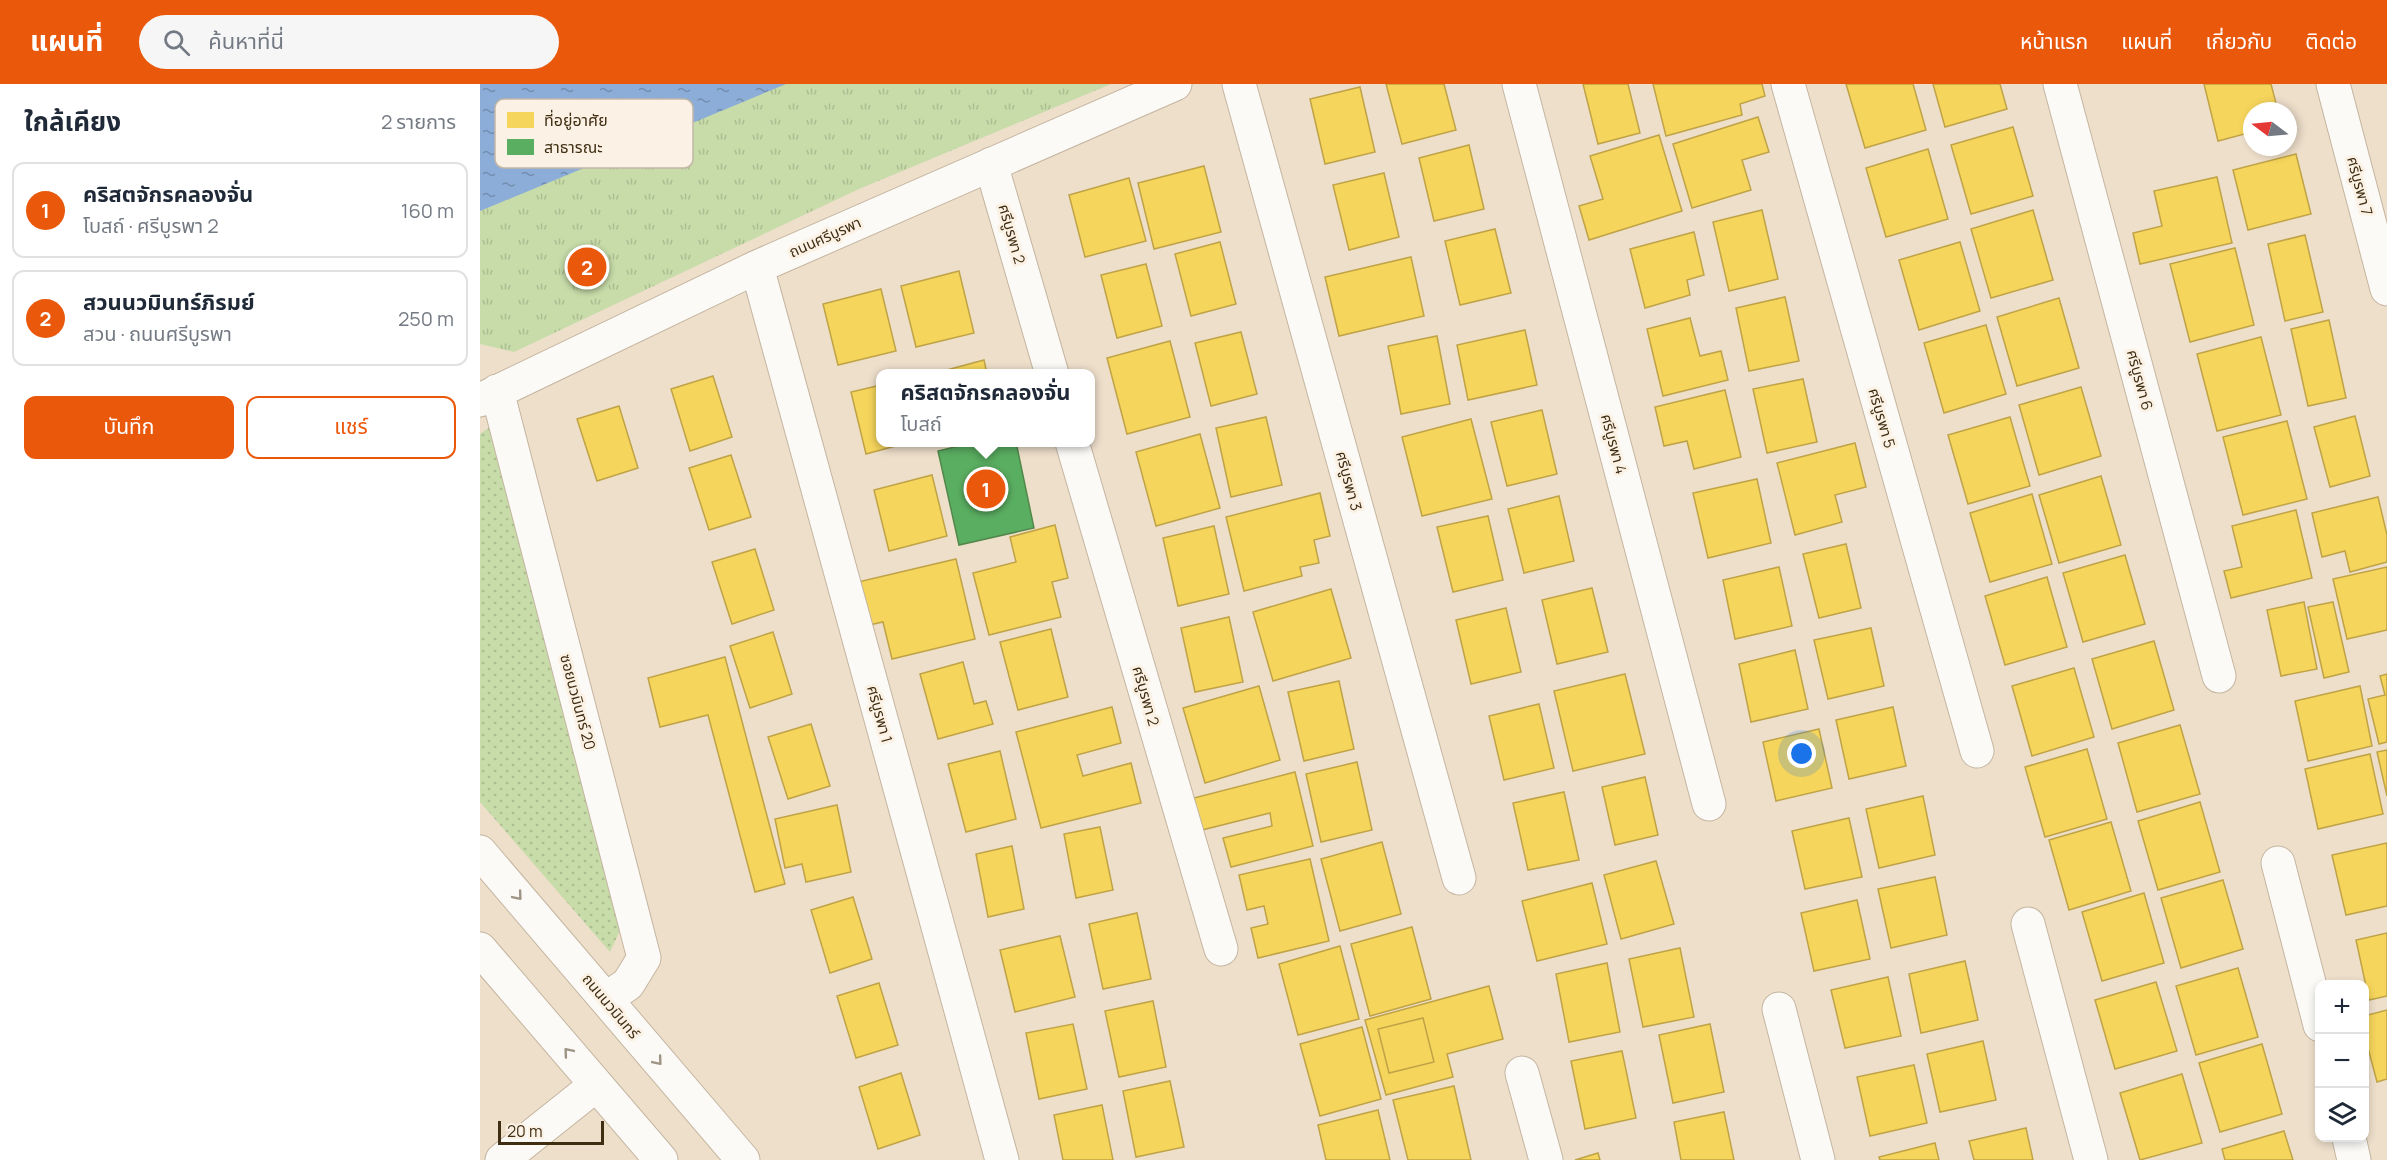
<!DOCTYPE html>
<html lang="th">
<head>
<meta charset="utf-8">
<style>
  body { margin:0; font-family:Manrope,"Noto Sans Thai",sans-serif; background:#f6f6f7; color:#1f2937 }
  .controls { position:absolute; right:18px; bottom:18px; display:grid; overflow:hidden; border-radius:12px; box-shadow:0 3px 9px #0003 }
  .controls button { width:54px; height:54px; display:grid; place-items:center; padding:0; border:0; border-bottom:2px solid #e0e1e3; background:#fff; color:#1f2937; font:30px sans-serif }
  .compass { position:absolute; left:1763px; top:18px; width:54px; height:54px; border-radius:50%; background:#fff; box-shadow:0 3px 9px #0003; rotate:286deg }
  .scale { position:absolute; left:18px; bottom:15px; width:106px; box-sizing:border-box; padding-left:6px; border:3px solid #402e13; border-top:0; font-size:16px; line-height:21px; white-space:nowrap; color:#402e13; -webkit-text-stroke:4px #fbf2e5; paint-order:stroke }
  .you { position:absolute; left:1322px; top:670px; width:21px; height:21px; margin:-15px; border:4px solid #fff; border-radius:50%; background:#1a73e8; box-shadow:0 0 0 9px #1a73e833 }
  .badge { display:grid; place-items:center; width:39px; height:39px; border-radius:50%; background:#ea580c; color:#fff; font-size:20px; font-weight:700 }
  .pin { position:absolute; translate:-50% -50%; border:3px solid #fff; box-shadow:0 2px 6px #0006 }
  .popup { position:absolute; left:396px; top:285px; width:219px; height:78px; box-sizing:border-box; display:grid; place-content:center; border-radius:12px; background:#fff; filter:drop-shadow(0 2px 4px #0005); font-size:20px; white-space:nowrap; color:#747a83 }
  .popup b { font-size:22px; color:#1f2937 }
  .popup::after { content:''; position:absolute; left:50%; top:100%; margin-left:-12px; border:12px solid transparent; border-top-color:#fff }
  .list { margin:0; padding:0; list-style:none }
  h2 { display:flex; justify-content:space-between; align-items:center; height:78px; margin:0; padding:0 24px; font-size:26px }
  h2 small { font-size:20px; font-weight:400; color:#747a83 }
  .list li { display:grid; grid-template-columns:39px 1fr auto; gap:18px; align-items:center; box-sizing:border-box; height:96px; margin:0 12px 12px; padding:0 12px; border:2px solid #e0e1e3; border-radius:12px }
  .list b { display:block; font-size:22px; white-space:nowrap }
  .list p { margin:0; font-size:20px; white-space:nowrap; color:#747a83 }
  .list em { font-size:20px; font-style:normal; color:#747a83 }
  .actions { display:flex; gap:12px; padding:18px 24px }
  .actions a { flex:1; padding:14px 0; border:2px solid #ea580c; border-radius:12px; text-align:center; font-size:21px; color:#ea580c }
  .actions .main { background:#ea580c; color:#fff }
  .icon { flex:none; width:33px; height:33px; fill:none; stroke:currentColor; stroke-width:2; stroke-linecap:round; stroke-linejoin:round }
  .map { position:relative; flex:none; width:1907px; height:1076px; overflow:hidden }
  header { display:flex; align-items:center; gap:36px; box-sizing:border-box; height:84px; padding:0 30px; background:#ea580c; color:#fff }
  header strong { font-size:28px }
  nav { display:flex; gap:33px; margin-inline-start:auto; font-size:21px }
  .search { width:420px; height:54px; background:#f6f6f7; display:flex; align-items:center; gap:15px; box-sizing:border-box; padding:0 21px; border-radius:33px; color:#747a83; font-size:22px }
  main { display:flex }
  aside { flex:1; background:#fff }
  .map>svg:first-child { display:block }
</style>
</head>
<body>
<header>
<strong>แผนที่</strong>
<div class="search"><svg class="icon" aria-label="search" viewBox="0 0 24 24"><circle cx="10" cy="10" r="6"/><path d="M15 15l6 6"/></svg>ค้นหาที่นี่</div>
<nav><a>หน้าแรก</a><a>แผนที่</a><a>เกี่ยวกับ</a><a>ติดต่อ</a></nav>
</header>
<main>
<aside>
<h2>ใกล้เคียง<small>2 รายการ</small></h2>
<ul class="list">
<li><span class="badge">1</span><div><b>คริสตจักรคลองจั่น</b><p>โบสถ์ · ศรีบูรพา 2</p></div><em>160 m</em></li>
<li><span class="badge">2</span><div><b>สวนนวมินทร์ภิรมย์</b><p>สวน · ถนนศรีบูรพา</p></div><em>250 m</em></li>
</ul>
<div class="actions"><a class="main">บันทึก</a><a>แชร์</a></div>
</aside>
<div class="map">
<svg width="1907" height="1076" viewBox="0 0 1907 1076">
  <defs>
    <pattern id="grass-dots" width="8" height="8" patternUnits="userSpaceOnUse" patternTransform="scale(1.5)"><rect width="8" height="8" fill="#c7dca9"/><path d="M2 2h.1M6 6h.1" fill="none" stroke="#acbd91" stroke-width="1.8" stroke-linecap="round"/></pattern>
    <pattern id="park-tufts" width="24" height="20" patternUnits="userSpaceOnUse" patternTransform="scale(1.5)"><rect width="24" height="20" fill="#c7dca9"/><path d="M3 7l-1-3M5 7V3M7 7l1-3M15 17l-1-3M17 17v-4M19 17l1-3" fill="none" stroke="#acbd91"/></pattern>
    <pattern id="water-ripples" width="26" height="14" patternUnits="userSpaceOnUse" patternTransform="scale(1.5)"><rect width="26" height="14" fill="#8badd8"/><path d="M2 4q2-2 4 0t4 0M15 11q2-2 4 0t4 0" fill="none" stroke="#738dae"/></pattern>
  </defs>
  <rect width="100%" height="100%" fill="#eedfcb"/>
  <!-- grass -->
  <path fill="url(#grass-dots)" d="M14 340 144 838 130 868 0 718V350Z"/>
  <!-- park -->
  <path fill="url(#park-tufts)" d="M0 0H631L379 105 34 268 0 260Z"/>
  <!-- water -->
  <path fill="url(#water-ripples)" d="M0 0H306L0 127Z"/>
  <!-- homes -->
  <path fill="#f6d55c" stroke="#bfa346" stroke-width="1.5" d="M906 0H964L976 46 922 60Z
    M1103 0H1148L1160 49 1118 60Z
    M1173 0H1282L1285 12 1260 20 1262 31 1186 52Z
    M1366 0H1433L1446 46 1385 64Z
    M1453 0H1520L1527 25 1465 43Z
    M1724 0H1791L1798 27H1772V48L1738 57Z
    M880 3 895 68 845 80 830 15Z
    M1278 33 1289 68 1262 76 1271 106 1212 124 1193 60Z
    M1533 43 1553 112 1491 130 1471 61Z
    M1179 51 1202 127 1109 156 1099 122 1123 115 1110 72Z
    M989 61 1004 125 954 137 939 74Z
    M1448 65 1468 135 1406 153 1386 84Z
    M1816 70 1831 130 1768 146 1753 86Z
    M724 82 741 148 674 165 658 99Z
    M904 89 919 153 869 166 853 101Z
    M1737 93 1752 159 1660 180 1653 149 1682 142 1674 107Z
    M649 94 666 157 605 173 589 111Z
    M1282 126 1298 195 1249 207 1233 138Z
    M1553 126 1573 196 1511 214 1491 145Z
    M1015 145 1031 209 980 221 965 157Z
    M1214 148 1224 191 1207 196 1210 211 1165 224 1150 165Z
    M1825 151 1843 228 1805 237 1788 160Z
    M740 158 756 220 711 232 695 170Z
    M1480 158 1500 227 1439 246 1419 176Z
    M1755 164 1774 241 1710 258 1690 180Z
    M931 173 944 232 859 252 845 193Z
    M666 180 682 242 637 254 621 191Z
    M479 187 494 249 436 263 421 202Z
    M401 205 416 267 358 281 343 220Z
    M1305 213 1319 277 1269 287 1256 224Z
    M1579 214 1599 284 1537 302 1517 233Z
    M1210 234 1220 272 1241 267 1248 296 1183 312 1167 245Z
    M1849 236 1866 314 1828 322 1811 245Z
    M1506 241 1526 310 1464 329 1444 259Z
    M1045 246 1057 301 988 316 977 261Z
    M761 248 777 310 731 322 715 259Z
    M957 252 970 320 921 330 908 262Z
    M1781 253 1801 331 1737 347 1717 270Z
    M690 257 710 333 647 350 627 274Z
    M504 276 507 290H452Z
    M233 292 252 353 210 367 191 305Z
    M1323 295 1337 358 1287 369 1273 305Z
    M401 301V358H430L386 370 371 308Z
    M1601 303 1621 372 1559 391 1539 321Z
    M1245 306 1261 373 1214 385 1207 357 1184 362 1175 323Z
    M139 322 158 384 117 397 97 335Z
    M1062 326 1077 390 1027 402 1011 338Z
    M1875 332 1890 392 1850 403 1834 343Z
    M786 333 802 401 751 413 736 344Z
    M1530 333 1550 402 1488 420 1468 351Z
    M991 335 1012 415 942 432 922 353Z
    M1807 337 1827 415 1763 431 1743 353Z
    M720 350 740 424 676 442 656 368Z
    M1375 359 1386 403 1355 411 1362 438 1315 451 1297 379Z
    M251 371 271 433 229 446 209 384Z
    M452 391 467 452 409 467 394 406Z
    M1621 392 1641 461 1579 479 1559 411Z
    M1277 395 1291 459 1228 474 1213 409Z
    M840 409 850 452 834 456 839 479 820 483 822 492 764 507 746 433Z
    M1552 410 1572 480 1510 498 1490 429Z
    M1079 412 1094 477 1044 489 1028 425Z
    M1898 413 1907 451V478L1870 488 1865 467 1842 473 1832 429Z
    M1816 426 1832 494 1751 514 1744 487 1762 483 1752 442Z
    M1008 432 1023 496 973 508 957 443Z
    M575 441 588 494 572 498 581 533 509 551 493 489 536 478 530 453Z
    M734 442 749 510 698 522 683 454Z
    M1366 460 1381 524 1339 534 1323 470Z
    M275 465 294 526 252 540 232 478Z
    M1645 471 1665 540 1603 558 1583 489Z
    M476 475 495 555 412 575 403 538 389 541 378 498Z
    M1299 483 1312 542 1255 555 1243 496Z
    M1907 483V546L1867 555 1853 495Z
    M1567 493 1587 563 1525 581 1505 512Z
    M1112 504 1128 568 1077 580 1062 516Z
    M851 505 871 574 793 597 773 528Z
    M1824 518 1837 585 1801 592 1787 526Z
    M1853 518 1869 588 1844 594 1828 523Z
    M1026 524 1041 588 991 600 976 536Z
    M749 533 763 598 715 608 701 544Z
    M1391 544 1404 602 1348 615 1334 556Z
    M571 545 588 613 538 626 520 558Z
    M293 548 312 610 270 624 250 562Z
    M1674 557 1694 626 1632 645 1612 575Z
    M1315 566 1328 625 1271 638 1259 580Z
    M245 573 305 800 275 808 228 631 180 643 168 594Z
    M483 578 494 620 506 617 513 640 458 655 440 590Z
    M1594 584 1614 653 1552 672 1532 602Z
    M1145 590 1165 670 1093 687 1074 607Z
    M1907 590V658L1899 660 1888 615 1905 611 1900 592Z
    M859 597 874 665 824 677 808 608Z
    M779 602 800 676 725 699 703 624Z
    M1880 602 1892 662 1828 677 1815 617Z
    M1059 620 1074 684 1024 696 1009 632Z
    M632 623 641 659 597 671 603 692 651 679 661 719 561 744 536 648Z
    M1413 623 1426 682 1369 695 1356 636Z
    M331 640 350 702 308 715 288 653Z
    M1700 641 1720 710 1657 728 1638 659Z
    M1339 645 1352 704 1296 717 1283 658Z
    M1607 665 1627 735 1565 753 1545 683Z
    M1907 666V712L1897 668Z
    M520 667 536 735 486 748 468 680Z
    M1890 670 1903 730 1838 745 1825 685Z
    M877 678 892 746 841 758 826 690Z
    M815 688 833 762 751 783 743 754 792 742 790 729 718 747 710 715Z
    M1165 693 1178 751 1135 761 1122 703Z
    M1084 708 1099 776 1048 786 1033 719Z
    M1443 712 1455 771 1399 784 1386 725Z
    M1720 718 1740 788 1678 806 1658 737Z
    M357 721 371 788 326 798 322 780 305 784 295 735Z
    M1369 734 1382 793 1325 805 1312 747Z
    M1631 738 1651 807 1589 826 1569 756Z
    M620 743 633 806 596 814 584 750Z
    M902 758 921 830 860 847 841 775Z
    M1907 759V822L1866 831 1852 771Z
    M532 762 544 825 508 833 496 770Z
    M830 775 849 857 778 874 771 844 788 840 784 822 767 826 759 791Z
    M1176 777 1194 840 1141 855 1124 791Z
    M1455 793 1467 851 1411 864 1398 805Z
    M1743 796 1763 865 1701 884 1681 814Z
    M1112 799 1127 860 1057 877 1042 817Z
    M1664 809 1684 879 1622 897 1602 828Z
    M373 813 392 875 350 889 331 826Z
    M1377 816 1390 875 1334 887 1321 829Z
    M657 829 671 895 623 905 609 840Z
    M932 843 951 915 890 932 871 860Z
    M1907 849V912L1889 916 1876 856Z
    M580 852 595 913 535 928 520 866Z
    M860 862 879 935 818 951 799 880Z
    M1200 864 1214 933 1163 943 1149 875Z
    M1485 877 1498 936 1441 949 1429 890Z
    M1127 879 1140 948 1089 958 1076 890Z
    M1758 884 1778 953 1716 971 1696 902Z
    M1408 893 1421 952 1365 964 1351 906Z
    M1676 898 1697 967 1635 985 1615 916Z
    M399 899 418 961 376 974 357 912Z
    M1009 902 1023 955 967 970 973 993 906 1011 885 936Z
    M673 917 686 983 639 993 625 927Z
    M1907 926V995L1897 998 1884 949V932Z
    M943 934 954 978 909 989 898 945Z
    M593 940 607 1005 559 1015 546 949Z
    M1230 940 1244 1008 1193 1019 1179 951Z
    M882 943 901 1015 840 1032 820 960Z
    M1503 957 1516 1016 1460 1028 1447 970Z
    M1782 960 1802 1030 1740 1048 1719 979Z
    M1142 967 1156 1034 1105 1045 1091 977Z
    M1434 981 1447 1039 1390 1052 1377 993Z
    M421 989 440 1051 398 1065 379 1003Z
    M1702 990 1722 1059 1660 1076 1640 1009Z
    M690 997 704 1063 656 1073 643 1007Z
    M974 1002 991 1076H928L913 1016Z
    M622 1021 633 1076H583L574 1031Z
    M898 1026 910 1076H846L838 1041Z
    M1244 1028 1254 1076H1201L1194 1038Z
    M1546 1044 1553 1076H1494L1489 1057Z
    M1804 1047 1813 1076H1745L1742 1065Z
    M1455 1059 1459 1076H1400L1399 1073Z
    M1118 1069 1120 1076H1095Z"/>
  <!-- public -->
  <path fill="#5aae61" stroke="#52884a" stroke-width="1.5" d="M495 358H536L554 444 479 461 458 367Z"/>
  <g fill="none" stroke-linecap="round" stroke-linejoin="round">
    <defs>
      <path id="minor" d="M759 0 979 794
        M1039 0 1229 720
        M1308 0 1497 667
        M1580 0 1739 592
        M1853 0 1907 205
        M511 80 572 290
        M277 183 522 1076
        M17 307 164 874 148 900 126 915
        M0 316 277 183 695 0
        M592 358 741 865
        M1798 779 1840 941
        M1548 840 1611 1076
        M1299 925 1338 1076
        M1042 989 1066 1076
        M1869 1054 1874 1076
        M22 1076 116 1001"/>
      <path id="major" d="M0 768 263 1076
        M0 865 181 1076"/>
    </defs>
    <!-- minor casing -->
    <use href="#minor" stroke="#c4b5a0" stroke-width="35"/>
    <!-- major casing -->
    <use href="#major" stroke="#c4b5a0" stroke-width="35"/>
    <!-- minor -->
    <use href="#minor" stroke="#fcfaf7" stroke-width="33"/>
    <!-- major -->
    <use href="#major" stroke="#fcfaf7" stroke-width="33"/>
  </g>
  <!-- one-way arrows -->
  <defs><path id="oneway-chevron" d="M-2-3.5L2.5 0L-2 3.5" fill="none" stroke-width="1.6" stroke-linecap="round" stroke-linejoin="round" transform="scale(1.5)"/></defs>
  <g stroke="#9e9485">
    <use href="#oneway-chevron" transform="translate(38 812) rotate(50)"/>
    <use href="#oneway-chevron" transform="translate(88 968) rotate(-130)"/>
    <use href="#oneway-chevron" transform="translate(178 977) rotate(50)"/>
  </g>
  <g text-anchor="middle" dominant-baseline="central" stroke-width="6" stroke-linejoin="round" paint-order="stroke">
    <!-- street labels -->
    <g font-size="15" fill="#402e13" stroke="#fbf2e5">
      <text transform="translate(1880 102) rotate(75)">ศรีบูรพา 7</text>
      <text transform="translate(532 150) rotate(74)">ศรีบูรพา 2</text>
      <text transform="translate(345 153) rotate(-24)">ถนนศรีบูรพา</text>
      <text transform="translate(1660 296) rotate(75)">ศรีบูรพา 6</text>
      <text transform="translate(1402 334) rotate(74)">ศรีบูรพา 5</text>
      <text transform="translate(1134 360) rotate(75)">ศรีบูรพา 4</text>
      <text transform="translate(869 397) rotate(75)">ศรีบูรพา 3</text>
      <text transform="translate(666 612) rotate(74)">ศรีบูรพา 2</text>
      <text transform="translate(98 618) rotate(75)">ซอยนวมินทร์ 20</text>
      <text transform="translate(400 630) rotate(75)">ศรีบูรพา 1</text>
      <text transform="translate(131 922) rotate(50)">ถนนนวมินทร์</text>
    </g>
  </g>
  <!-- legend -->
  <rect x="15" y="15" width="198" height="69" rx="9" fill="#fbf2e5" stroke="#c3b7a6" stroke-width="1.5"/>
  <rect x="27" y="28" width="27" height="16" fill="#f6d55c"/>
  <rect x="27" y="55" width="27" height="16" fill="#5aae61"/>
  <g font-size="16" fill="#402e13">
    <text x="64" y="42">ที่อยู่อาศัย</text>
    <text x="64" y="69">สาธารณะ</text>
  </g>
</svg>
<div class="controls">
<button>+</button>
<button>−</button>
<button><svg class="icon" aria-label="layers" viewBox="0 0 24 24"><path d="M12 4l9 5-9 5-9-5zM3 14l9 5 9-5"/></svg></button>
</div>
<svg class="compass" viewBox="-18 -18 36 36"><path d="M0-13l5 13h-10z" fill="#e53935"/><path d="M0 13l5-13h-10z" fill="#747a83"/></svg>
<div class="scale">20 m</div>
<div class="you"></div>
<div class="pin badge" style="left:506px;top:405px">1</div>
<div class="popup"><b>คริสตจักรคลองจั่น</b>โบสถ์</div>
<div class="pin badge" style="left:107px;top:183px">2</div>
</div>
</main>
</body>
</html>
